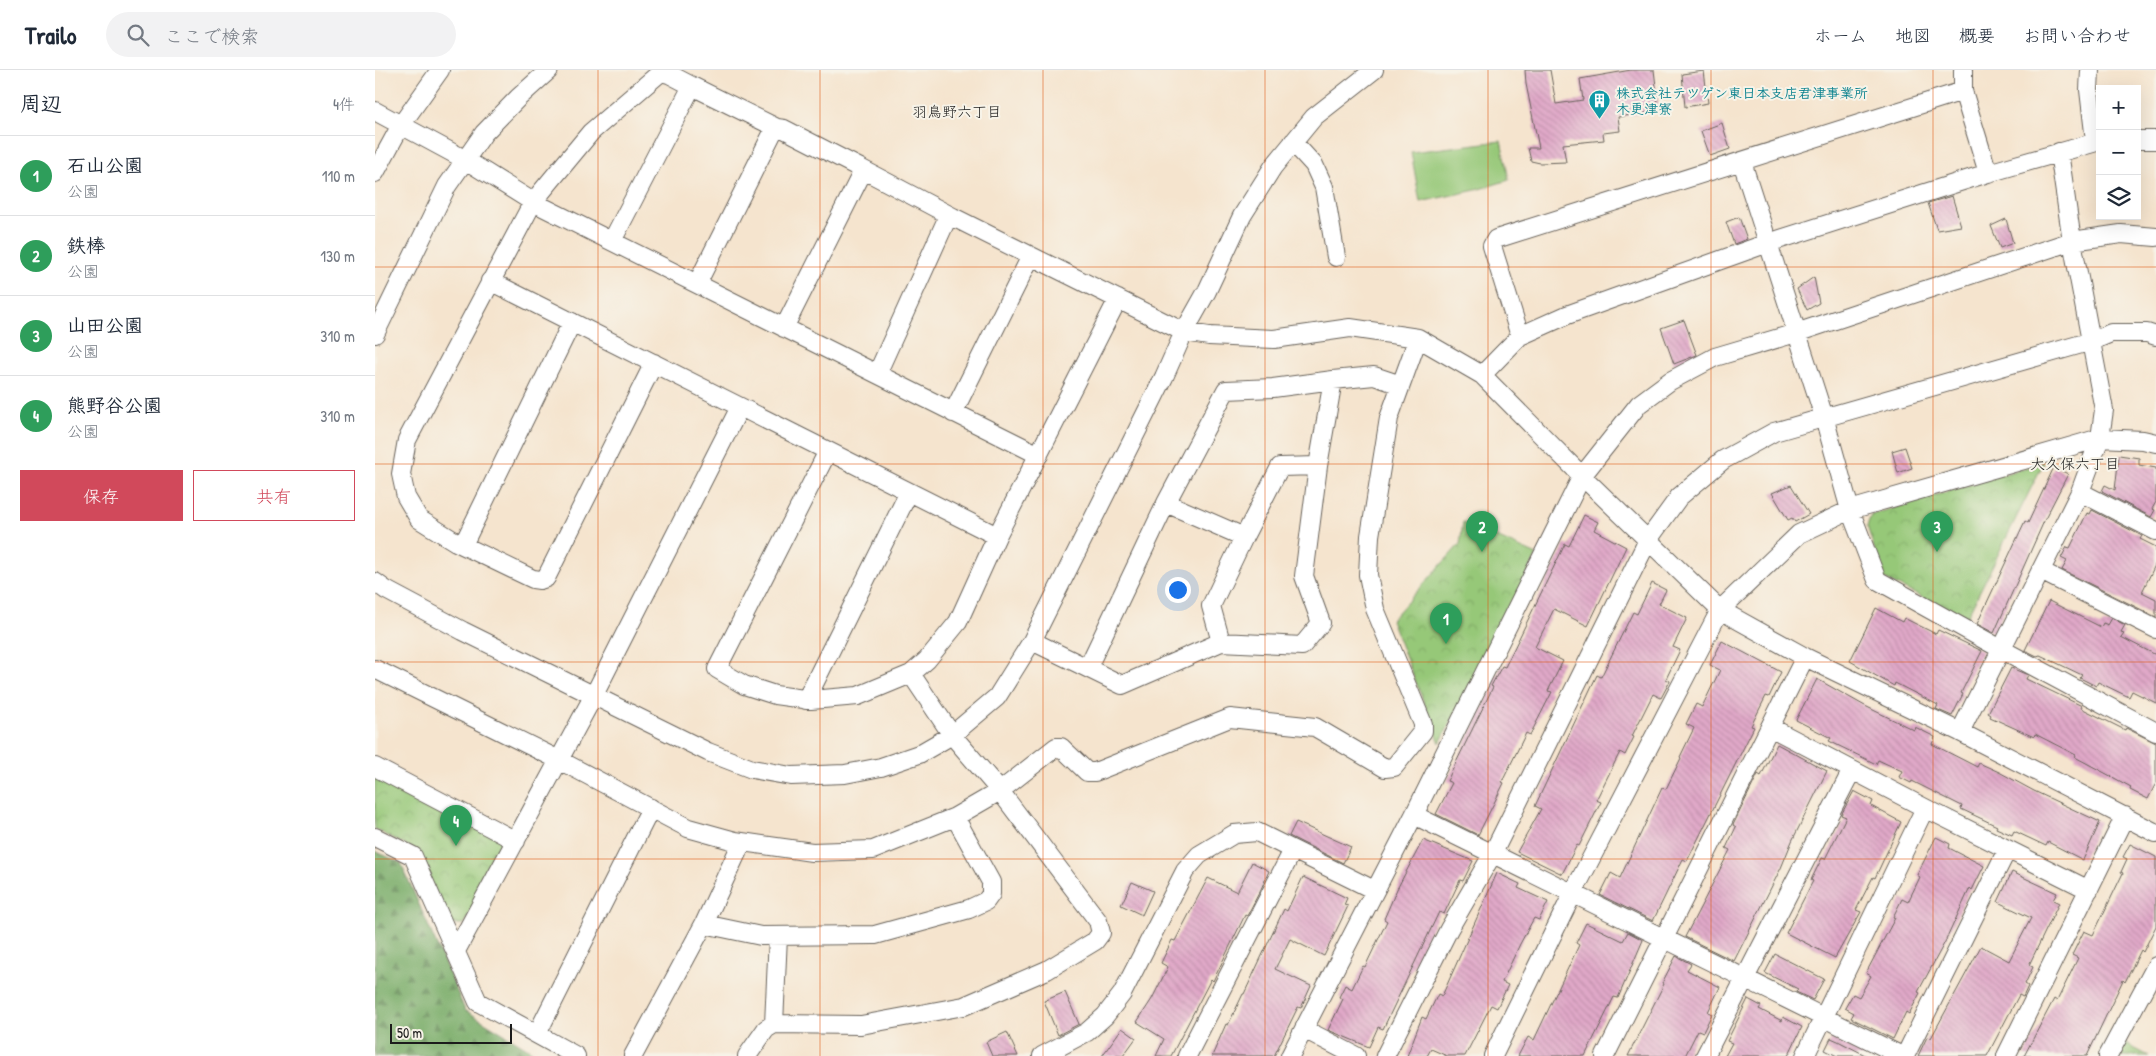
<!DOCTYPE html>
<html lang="ja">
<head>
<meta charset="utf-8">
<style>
  body { margin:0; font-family:"Patrick Hand","Klee One",sans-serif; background:#f2f2f3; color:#1f2937 }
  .controls { position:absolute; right:15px; top:15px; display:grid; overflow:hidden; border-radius:0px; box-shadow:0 5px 20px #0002 }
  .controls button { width:45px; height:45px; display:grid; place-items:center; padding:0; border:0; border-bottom:1px solid #e0e1e3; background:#fff; color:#1f2937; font:25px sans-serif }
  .scale { position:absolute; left:15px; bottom:12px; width:122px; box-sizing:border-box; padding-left:5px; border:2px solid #1c1c1c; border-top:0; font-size:14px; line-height:18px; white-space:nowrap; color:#1c1c1c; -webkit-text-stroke:4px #f7f3e8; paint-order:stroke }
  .you { position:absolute; left:802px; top:519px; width:18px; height:18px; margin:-12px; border:4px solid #fff; border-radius:50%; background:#1a73e8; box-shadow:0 0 0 8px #1a73e833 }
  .badge { display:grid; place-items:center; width:32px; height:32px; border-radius:50%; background:#d1495b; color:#fff; font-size:16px; font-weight:700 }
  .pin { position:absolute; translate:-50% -41px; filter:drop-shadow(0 1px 2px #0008) }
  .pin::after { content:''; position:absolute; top:26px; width:18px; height:15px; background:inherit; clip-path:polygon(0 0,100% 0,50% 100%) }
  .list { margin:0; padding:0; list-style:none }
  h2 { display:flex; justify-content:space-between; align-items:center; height:65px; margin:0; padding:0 20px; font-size:21px }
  h2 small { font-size:16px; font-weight:400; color:#747a83 }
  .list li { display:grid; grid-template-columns:32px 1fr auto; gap:15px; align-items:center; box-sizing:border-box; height:80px; padding:0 20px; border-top:1px solid #e0e1e3 }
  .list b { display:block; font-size:19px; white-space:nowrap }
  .list p { margin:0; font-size:16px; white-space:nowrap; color:#747a83 }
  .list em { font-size:16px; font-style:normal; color:#747a83 }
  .actions { display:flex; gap:10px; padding:15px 20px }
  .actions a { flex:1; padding:11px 0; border:1px solid #d1495b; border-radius:0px; text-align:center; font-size:18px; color:#d1495b }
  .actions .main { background:#d1495b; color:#fff }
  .icon { flex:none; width:28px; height:28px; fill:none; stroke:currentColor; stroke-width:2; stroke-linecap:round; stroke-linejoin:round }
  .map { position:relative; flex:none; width:1781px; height:986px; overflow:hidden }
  header { display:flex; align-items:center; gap:30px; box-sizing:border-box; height:70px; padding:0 25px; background:#fff; border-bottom:1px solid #e0e1e3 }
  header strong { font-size:24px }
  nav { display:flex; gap:28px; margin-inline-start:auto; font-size:18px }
  .search { width:350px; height:45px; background:#f2f2f3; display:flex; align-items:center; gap:12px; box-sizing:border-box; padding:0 18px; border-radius:28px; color:#747a83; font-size:19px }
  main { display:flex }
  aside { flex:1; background:#fff }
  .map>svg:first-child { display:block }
</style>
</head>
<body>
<header>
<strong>Trailo</strong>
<div class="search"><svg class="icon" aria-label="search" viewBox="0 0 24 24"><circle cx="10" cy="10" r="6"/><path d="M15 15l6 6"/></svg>ここで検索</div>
<nav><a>ホーム</a><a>地図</a><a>概要</a><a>お問い合わせ</a></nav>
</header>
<main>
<aside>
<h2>周辺<small>4件</small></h2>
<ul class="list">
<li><span class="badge" style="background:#2e9e5b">1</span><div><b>石山公園</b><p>公園</p></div><em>110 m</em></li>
<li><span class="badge" style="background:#2e9e5b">2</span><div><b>鉄棒</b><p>公園</p></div><em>130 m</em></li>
<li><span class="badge" style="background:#2e9e5b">3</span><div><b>山田公園</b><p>公園</p></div><em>310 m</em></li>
<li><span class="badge" style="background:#2e9e5b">4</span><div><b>熊野谷公園</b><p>公園</p></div><em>310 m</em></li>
</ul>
<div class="actions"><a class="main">保存</a><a>共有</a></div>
</aside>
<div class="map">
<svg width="1781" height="986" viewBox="0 0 1781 986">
  <defs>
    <pattern id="forest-firs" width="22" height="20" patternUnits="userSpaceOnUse" patternTransform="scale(1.25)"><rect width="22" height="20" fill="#78ac68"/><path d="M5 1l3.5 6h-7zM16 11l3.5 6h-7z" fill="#628b55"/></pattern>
    <pattern id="park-crowns" width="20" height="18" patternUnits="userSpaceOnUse" patternTransform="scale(1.25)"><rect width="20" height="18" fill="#96c878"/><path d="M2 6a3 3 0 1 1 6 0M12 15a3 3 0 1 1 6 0" fill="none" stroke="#81ab67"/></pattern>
    <pattern id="building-back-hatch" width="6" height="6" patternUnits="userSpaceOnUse" patternTransform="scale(1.25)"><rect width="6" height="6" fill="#e0a8c8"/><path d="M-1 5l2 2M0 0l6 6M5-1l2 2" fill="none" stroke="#c090ab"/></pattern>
  </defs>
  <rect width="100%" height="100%" fill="#f7f3e8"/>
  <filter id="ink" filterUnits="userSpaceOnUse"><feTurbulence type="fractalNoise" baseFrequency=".02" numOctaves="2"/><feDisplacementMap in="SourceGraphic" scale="10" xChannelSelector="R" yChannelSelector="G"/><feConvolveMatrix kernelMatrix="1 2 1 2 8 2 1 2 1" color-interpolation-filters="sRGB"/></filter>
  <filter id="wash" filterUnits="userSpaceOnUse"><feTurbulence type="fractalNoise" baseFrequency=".0096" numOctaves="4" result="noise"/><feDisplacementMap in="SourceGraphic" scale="20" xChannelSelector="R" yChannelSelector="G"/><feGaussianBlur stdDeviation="1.12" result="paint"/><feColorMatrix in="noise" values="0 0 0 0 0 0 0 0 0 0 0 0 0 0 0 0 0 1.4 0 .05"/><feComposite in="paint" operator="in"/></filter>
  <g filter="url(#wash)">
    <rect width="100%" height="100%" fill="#f5e4ce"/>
    <!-- forest -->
    <path fill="url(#forest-firs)" stroke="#4a6442" d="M0 781 26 793 90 940 157 981 160 986H0Z"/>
    <!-- park -->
    <path fill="url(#park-crowns)" stroke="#59724a" d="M1669 392 1591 549 1509 509 1492 456 1496 445Z
      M1088 452 1162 485 1065 673 1016 550 1085 474Z
      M0 706 132 771 89 854H75L42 781 0 759Z
      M1747 972 1774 986H1741Z"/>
    <!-- pitch -->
    <path fill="#96c878" stroke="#59724a" d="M1126 71 1134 110 1101 120 1045 132 1036 82Z"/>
    <g id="blocks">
      <!-- building -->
      <path fill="url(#building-back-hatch)" d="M1150 0H1175L1181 34 1208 30 1205 9 1256 0H1279L1284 41 1243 47 1245 61 1228 63 1229 70 1188 74 1191 92 1165 93 1156 91 1153 78H1164L1151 14Z
        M1329 1 1333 33 1310 37 1307 4Z
        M1347 53 1355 79 1335 86 1326 61Z
        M1577 126 1586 156 1562 160 1553 133Z
        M1364 147 1372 169 1359 174 1351 152Z
        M1631 149 1638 173 1625 178 1616 156Z
        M1439 207 1444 233 1432 240 1422 219Z
        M1309 250 1322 285 1299 294 1286 258Z
        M1530 377 1537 398 1523 403 1517 381Z
        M1744 385 1764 388V395L1781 398V432L1777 439 1780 440 1776 447 1727 421 1730 415 1740 420Z
        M1679 397 1693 404 1670 449 1619 563 1602 554 1650 451 1653 453Z
        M1416 415 1434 444 1420 452 1417 448 1413 450 1397 423Z
        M1717 440 1767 466 1765 469 1781 477V493L1767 522 1781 529V547L1687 500 1692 491 1686 488 1692 477 1695 478 1712 443 1715 444Z
        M1209 445 1223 452 1219 460 1251 477 1213 556 1179 539 1160 577 1188 591 1173 621 1177 622 1155 665 1151 663 1127 712 1129 713 1103 765 1061 744 1077 713 1072 711 1118 617 1116 616 1127 596 1130 597 1190 474 1194 476Z
        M1277 513 1291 520 1284 534 1312 548 1298 577 1305 580 1291 609 1295 611 1286 628 1278 624 1257 666 1259 667 1250 685 1245 682 1221 730 1226 732 1204 776 1202 775 1187 804 1142 782 1166 739 1160 736 1222 605 1226 607 1258 542 1262 544Z
        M1674 531 1726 557 1728 553 1733 555 1737 548 1750 555 1746 562 1749 563 1746 567 1781 585V633L1757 621 1754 627 1723 612 1721 616 1705 608 1707 605 1665 585 1662 586 1650 580Z
        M1501 538 1527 552 1529 548 1561 564 1563 560 1607 581 1586 623 1588 624 1577 646 1561 639 1563 635 1520 613 1519 616 1475 591Z
        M1347 571 1406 602 1394 627 1391 626 1376 656 1379 657 1312 791 1308 789 1278 851 1225 825 1236 803 1245 808 1287 718 1291 719 1306 688 1305 687 1319 658 1311 654 1321 634 1327 637 1345 600 1335 595Z
        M1636 598 1653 605 1651 609 1707 636 1706 638 1750 660 1751 658 1781 673V713L1773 729 1755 720 1756 717 1700 687 1701 685 1660 664 1659 667 1615 647 1616 645 1613 643Z
        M1442 609 1490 636 1539 660 1540 657 1560 667 1557 674 1602 697 1604 693 1624 702 1659 721 1725 752 1708 790 1673 772 1671 776 1639 761 1637 765 1621 758 1622 756 1586 739 1587 736 1537 711 1536 713 1524 707 1527 701 1503 690 1501 694 1454 671 1456 668 1421 650Z
        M1402 674 1452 701 1417 771 1406 798 1359 891 1310 867 1355 780 1351 778 1361 757 1358 755 1383 704 1386 706Z
        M1479 721 1498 731 1496 736 1526 752 1500 808 1498 807 1481 840 1486 842 1460 888 1411 863 1438 811 1436 810 1447 788 1450 789 1471 747 1466 745Z
        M921 752 976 777 968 793 914 766Z
        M1561 767 1575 774 1574 778 1609 796 1597 820 1595 818 1571 870 1543 922 1545 923 1534 944 1531 942 1518 969 1476 948 1479 943 1470 938 1478 924 1484 927 1496 906 1491 903 1520 848 1518 847 1527 829 1533 832 1545 807 1542 805Z
        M1048 770 1098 791 1088 811 1085 810 1069 844 1064 842 1008 959 1003 957 994 977 953 960 968 929 964 927 970 915 977 919 988 896 990 897 1012 851 1009 849 1022 819Z
        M1755 774 1781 787V856L1768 882 1766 880 1750 912 1748 910 1712 986H1649L1679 929 1682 931 1703 888 1697 885 1709 861 1718 865 1735 830 1748 803 1746 802 1752 789 1748 787Z
        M877 792 894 801 886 819 872 846 870 845 838 911 836 909 796 986H781L789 969 762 952 777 929 793 897 786 893 797 870 800 871 833 808 862 822Z
        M1637 802 1682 823 1678 830 1684 833 1654 895 1658 897 1650 914 1653 916 1648 927 1644 925 1612 986H1543L1552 967 1556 968 1606 876 1634 891 1656 848 1623 832Z
        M1122 803 1145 814 1143 818 1173 832 1164 850 1159 848 1145 874 1127 912 1133 915 1122 938 1116 935 1090 986H1072L1056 979 1052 986H1032L1047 947 1051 949 1063 924 1067 926Z
        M928 807 972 828 969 835 973 836 949 886 915 869 900 899 936 916 926 938 923 937 899 986H837L851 954 853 955 868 924H869L909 839 912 841Z
        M757 812 778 821 767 845 746 835Z
        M1211 853 1248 871 1253 862 1268 870 1243 928 1239 927 1210 986H1143L1153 967 1159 970 1204 875 1201 873Z
        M1400 884 1449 909 1438 930 1421 922 1423 919 1390 903Z
        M1301 886 1316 894 1312 900 1345 917 1333 942 1337 944 1328 962 1323 960 1310 986H1253L1289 914 1287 913Z
        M690 922 704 954 683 965 669 931Z
        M1373 929 1386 936 1384 939 1407 951 1408 947 1427 957 1413 986H1350L1357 973 1352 971Z
        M747 958 761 968 748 986H727Z
        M632 962 643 986H617L611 972Z
        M1456 968 1463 971 1492 986H1462L1450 980Z"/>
    </g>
  </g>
  <g filter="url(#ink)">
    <use href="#blocks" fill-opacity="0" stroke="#68625a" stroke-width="1"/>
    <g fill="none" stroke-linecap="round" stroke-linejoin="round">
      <defs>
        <path id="minor" d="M1588 0V21L1613 103
          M1715 0 1714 20 1720 71
          M317 16 402 58
          M0 41 89 89 158 132 664 385
          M1762 70H1781
          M918 72 939 95 949 117 961 187
          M1367 92 1449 347 1475 440 1502 510 1626 579 1781 662
          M485 98 578 147
          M0 103 26 55 65 0
          M237 171 317 16 294 4 286 2 216 62 158 132 32 370 26 404 31 427 44 449 81 472 158 509 165 510 171 508 279 293
          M656 186 809 262 834 266 899 269 975 258 1043 268 1107 305 1207 406 1345 540 1430 587 1585 662 1781 763
          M115 211 622 466
          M322 214 399 60 402 58 409 59 485 98 486 105 409 258
          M0 264 72 116 109 63 143 28 174 0
          M1145 266 1117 176 1121 169 1588 21
          M502 304 571 151 578 147 656 186 578 343
          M1107 305 1145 266 1192 245 1393 173 1613 103 1725 71
          M453 381 342 599 369 615 400 625 436 630 483 626 536 604 552 590 583 552 622 466 743 229
          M1705 422 1781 461
          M791 433 869 467 905 397 943 396
          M88 475 197 252
          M1666 501 1781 559
          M0 512 11 520 88 561 333 682 377 699 416 706 470 704 506 697 544 684 577 665 622 627 657 571 789 307 809 262 832 221 867 146 898 97 939 47 999 0
          M657 571 747 615 846 572 927 576 946 553 929 506 943 396 958 310 999 306 1026 315
          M846 572 836 536 869 467
          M713 597 791 433 851 320 898 318 958 310
          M0 599 184 690 313 758 360 771 437 782 498 780 580 747 625 721 681 677H686L712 702H720L855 648 940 657 1010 698 1019 697 1048 661V654L1000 539 993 505 995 466 1014 348 1043 268
          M431 630 534 422
          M1395 657 1550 738 1714 820
          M1585 662 1705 422 1725 368 1729 340 1697 171 1684 82
          M0 697 141 771
          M1039 745 1527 986
          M0 767 38 786 103 932 201 986
          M329 854 386 866 500 865 594 839 611 831 616 824V812L580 747
          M81 881 219 625 365 337
          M399 954 403 866
          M929 959 981 986
          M162 964 276 738
          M258 986 329 854 367 772
          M372 986 391 959 399 954 486 955 589 936 672 900 720 871 726 863 723 851 625 721 577 665 536 604
          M667 986 712 962 730 946 747 924 810 801 824 785 859 764 882 762 999 820
          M812 986 918 780
          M915 986 1039 745 1207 406 1264 334 1295 311 1340 287 1421 263 1697 171 1746 164 1781 167
          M1010 986 1074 859 1117 785 1273 470 1304 427 1348 390 1399 362 1717 271 1736 263H1772L1781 266
          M1118 986 1198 823 1345 540 1424 464 1475 440 1725 368 1768 370 1781 373
          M1230 986 1430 587
          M1330 986 1477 700
          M1430 986 1550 738
          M1530 986 1632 780
          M1631 986 1750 746
          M1733 986 1781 896"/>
      </defs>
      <!-- minor casing -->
      <use href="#minor" stroke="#68625a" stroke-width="20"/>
      <!-- minor -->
      <use href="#minor" stroke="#fff" stroke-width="18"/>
    </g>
  </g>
  <!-- grid -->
  <path fill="none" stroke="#de560d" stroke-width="1" stroke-opacity="0.55" d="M223 0V986M445 0V986M668 0V986M890 0V986M1113 0V986M1336 0V986M1558 0V986M0 197H1781M0 394H1781M0 592H1781M0 789H1781"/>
  <!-- icons -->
  <defs>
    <symbol id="building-pin" viewBox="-11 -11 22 30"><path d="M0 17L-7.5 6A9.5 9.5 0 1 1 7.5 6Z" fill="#0f9aa8" stroke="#f7f3e8"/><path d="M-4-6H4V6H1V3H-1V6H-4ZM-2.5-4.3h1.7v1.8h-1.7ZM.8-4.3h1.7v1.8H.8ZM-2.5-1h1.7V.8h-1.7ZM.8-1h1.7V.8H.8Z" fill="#fff"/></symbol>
  </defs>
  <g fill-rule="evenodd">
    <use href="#building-pin" x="1212" y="18" width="25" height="34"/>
  </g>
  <g text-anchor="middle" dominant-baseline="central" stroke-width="4" stroke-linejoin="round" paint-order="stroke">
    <!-- culture labels -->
    <g font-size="14" font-weight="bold" fill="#0d838f" stroke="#f7f3e8" text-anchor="start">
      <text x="1241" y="22">株式会社テツゲン東日本支店君津事業所<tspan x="1241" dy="16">木更津寮</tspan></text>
    </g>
    <!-- neighbourhood labels -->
    <g font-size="15" fill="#1c1c1c" stroke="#f7f3e8">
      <text x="582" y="41">羽鳥野六丁目</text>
      <text x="1700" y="393">大久保六丁目</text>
    </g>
  </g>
</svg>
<div class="controls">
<button>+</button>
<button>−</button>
<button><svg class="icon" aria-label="layers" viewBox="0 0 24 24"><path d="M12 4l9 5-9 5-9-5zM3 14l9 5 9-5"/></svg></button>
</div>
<div class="scale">50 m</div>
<div class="you"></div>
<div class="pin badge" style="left:1071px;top:574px;background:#2e9e5b">1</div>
<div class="pin badge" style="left:1107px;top:482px;background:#2e9e5b">2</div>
<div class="pin badge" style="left:1562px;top:482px;background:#2e9e5b">3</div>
<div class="pin badge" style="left:81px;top:776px;background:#2e9e5b">4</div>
</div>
</main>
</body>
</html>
